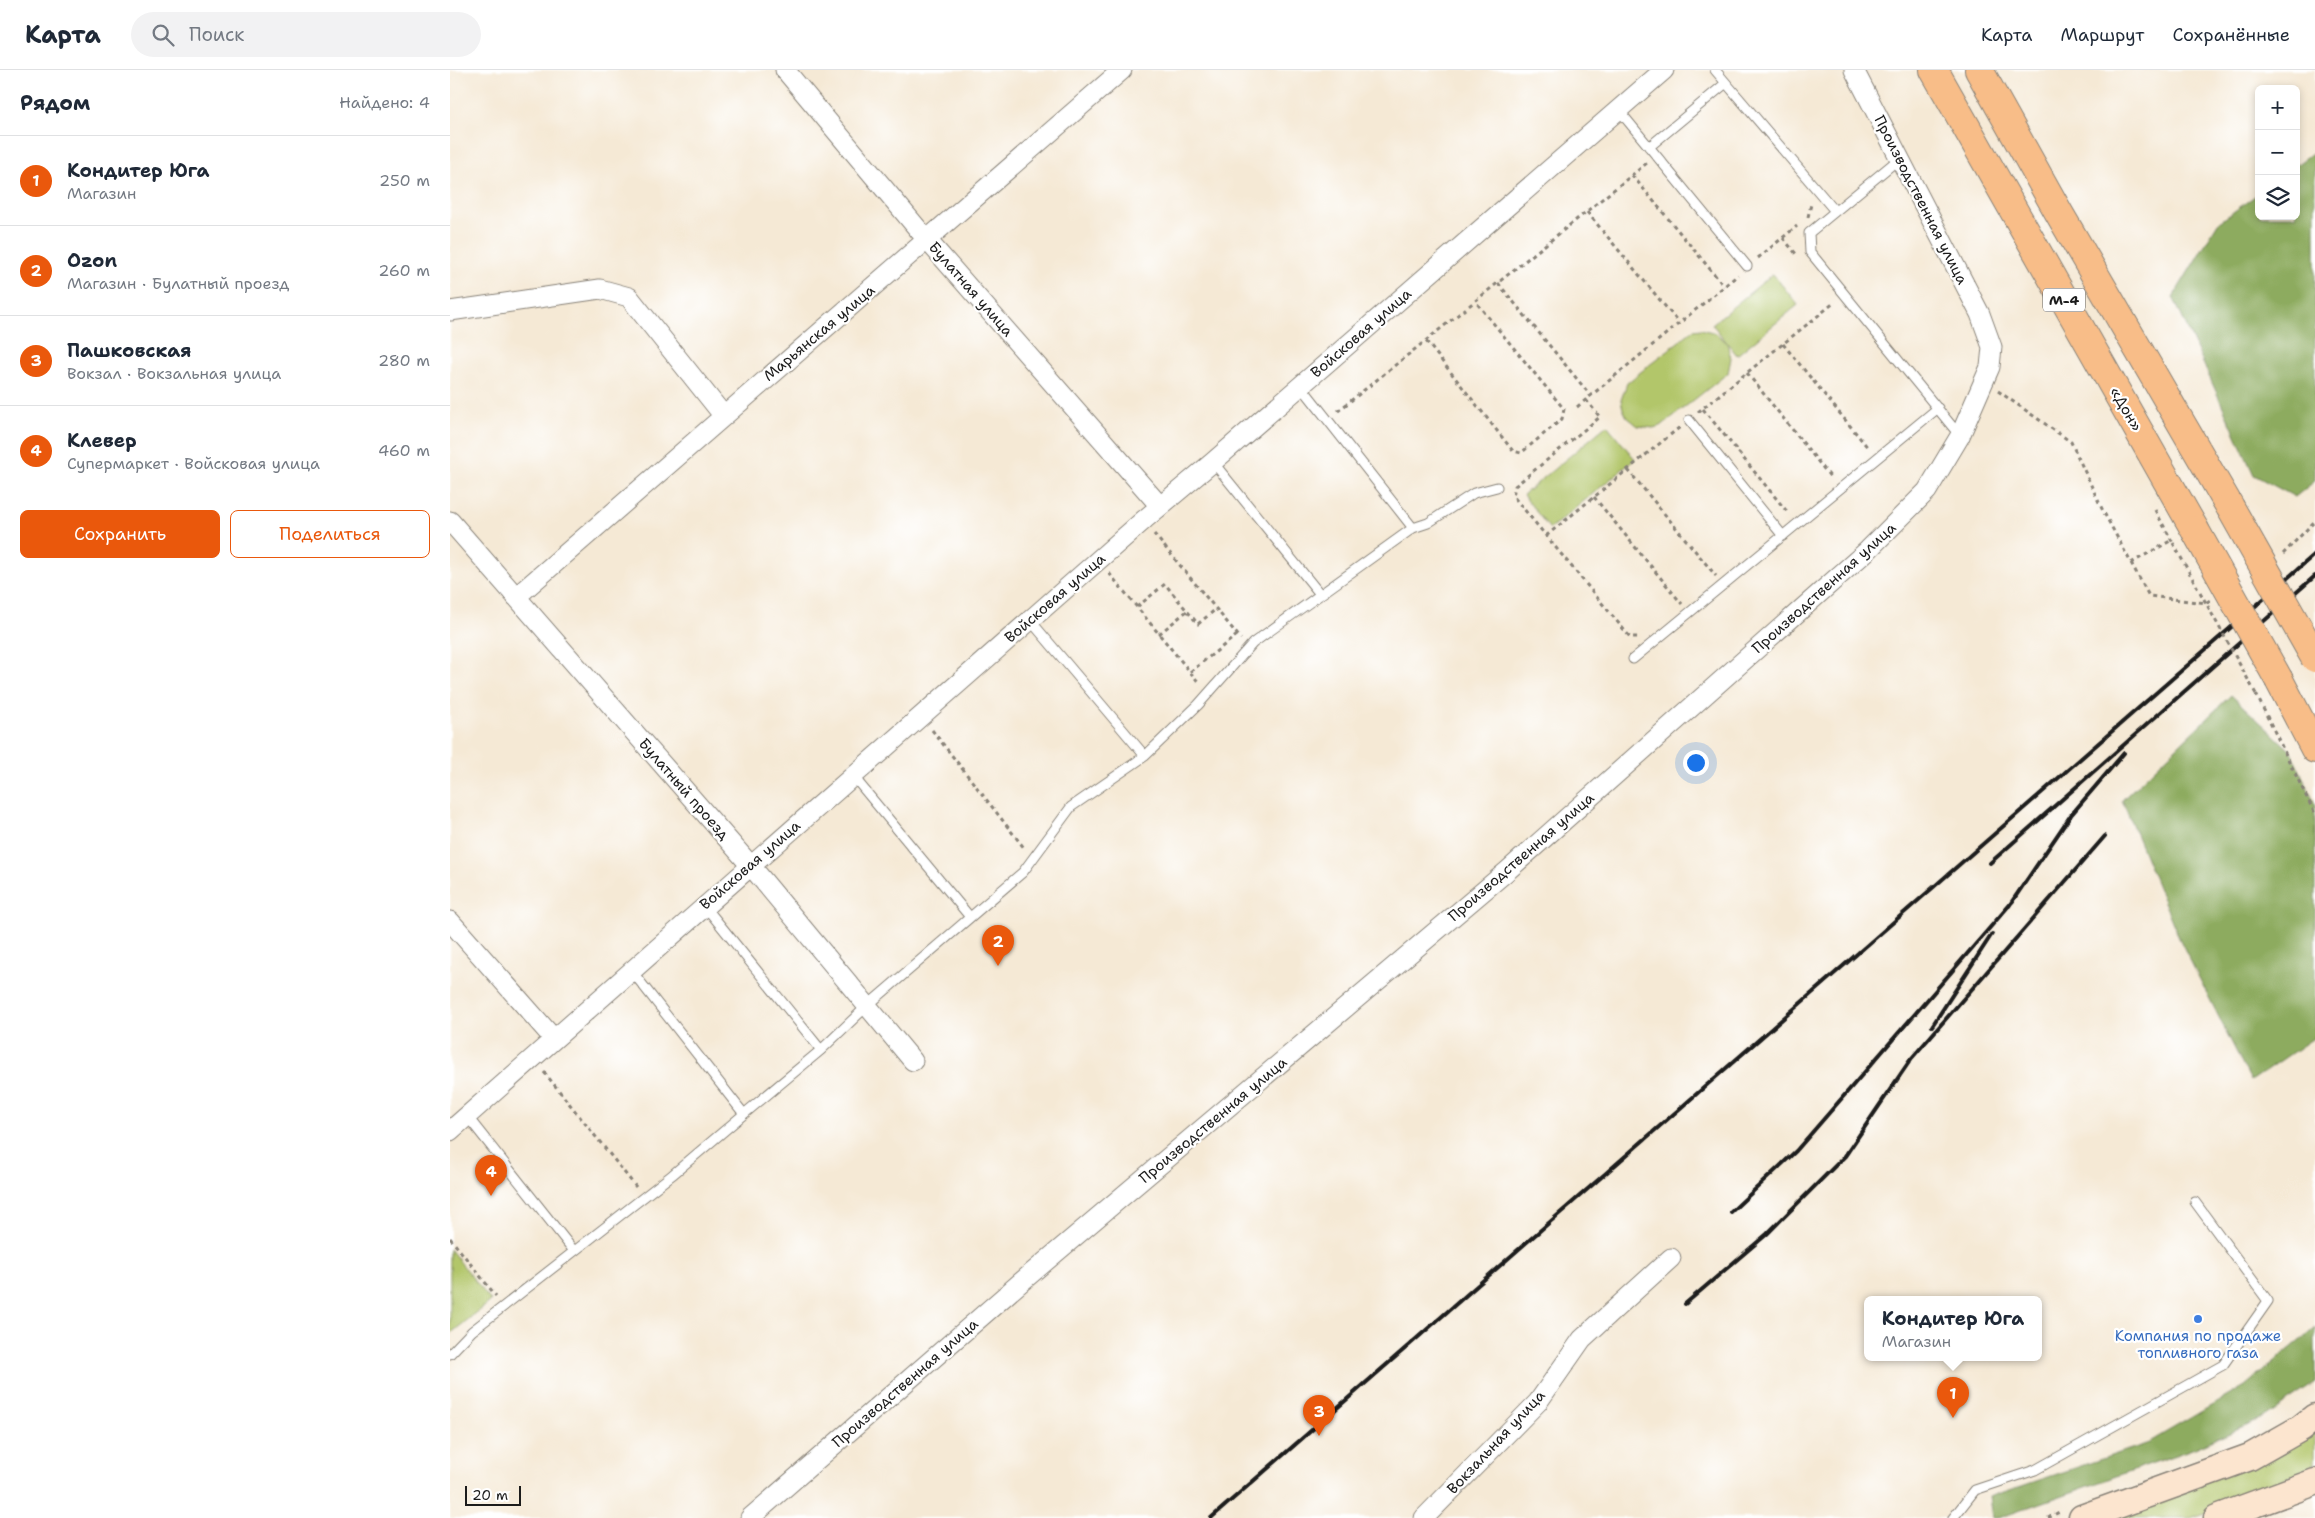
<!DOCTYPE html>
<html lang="ru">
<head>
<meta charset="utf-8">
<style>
  body { margin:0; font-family:"Shantell Sans",sans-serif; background:#f2f2f3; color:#1f2937 }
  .controls { position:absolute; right:15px; top:15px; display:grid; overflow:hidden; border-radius:8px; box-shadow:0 2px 8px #0003 }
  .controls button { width:45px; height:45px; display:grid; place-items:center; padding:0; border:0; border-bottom:1px solid #e0e1e3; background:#fff; color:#1f2937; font:25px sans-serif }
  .scale { position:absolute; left:15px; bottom:12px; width:56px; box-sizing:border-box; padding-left:5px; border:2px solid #1c1c1c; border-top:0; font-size:14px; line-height:18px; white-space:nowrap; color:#1c1c1c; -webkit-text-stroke:4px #fff; paint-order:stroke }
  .you { position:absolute; left:1245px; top:692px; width:18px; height:18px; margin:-12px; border:4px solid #fff; border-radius:50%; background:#1a73e8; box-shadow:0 0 0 8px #1a73e833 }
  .badge { display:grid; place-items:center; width:32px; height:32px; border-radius:50%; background:#ea580c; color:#fff; font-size:16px; font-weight:700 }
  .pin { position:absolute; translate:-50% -41px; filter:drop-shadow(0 1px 2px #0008) }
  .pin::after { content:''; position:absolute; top:26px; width:18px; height:15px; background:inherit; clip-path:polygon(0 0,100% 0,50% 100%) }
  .popup { position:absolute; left:1414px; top:1226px; width:178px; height:65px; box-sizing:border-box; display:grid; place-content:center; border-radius:8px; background:#fff; filter:drop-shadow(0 1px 4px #0005); font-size:16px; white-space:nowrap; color:#747a83 }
  .popup b { font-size:19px; color:#1f2937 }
  .popup::after { content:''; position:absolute; left:50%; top:100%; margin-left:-10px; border:10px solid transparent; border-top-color:#fff }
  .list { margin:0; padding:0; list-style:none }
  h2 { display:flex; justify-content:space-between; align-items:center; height:65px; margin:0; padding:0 20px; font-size:21px }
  h2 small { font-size:16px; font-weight:400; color:#747a83 }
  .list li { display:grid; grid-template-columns:32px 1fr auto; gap:15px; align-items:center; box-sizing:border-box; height:90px; padding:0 20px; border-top:1px solid #e0e1e3 }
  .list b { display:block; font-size:19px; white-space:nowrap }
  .list p { margin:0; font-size:16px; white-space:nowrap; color:#747a83 }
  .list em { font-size:16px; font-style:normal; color:#747a83 }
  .actions { display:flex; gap:10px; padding:15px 20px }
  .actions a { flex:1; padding:11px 0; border:1px solid #ea580c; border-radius:8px; text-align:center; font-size:18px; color:#ea580c }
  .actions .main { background:#ea580c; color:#fff }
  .icon { flex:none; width:28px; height:28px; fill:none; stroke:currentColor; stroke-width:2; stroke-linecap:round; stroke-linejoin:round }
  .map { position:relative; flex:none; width:1865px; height:1448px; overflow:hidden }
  header { display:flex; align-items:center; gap:30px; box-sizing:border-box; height:70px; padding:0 25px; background:#fff; border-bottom:1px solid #e0e1e3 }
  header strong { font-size:24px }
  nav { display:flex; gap:28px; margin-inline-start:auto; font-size:18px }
  .search { width:350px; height:45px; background:#f2f2f3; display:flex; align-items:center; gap:12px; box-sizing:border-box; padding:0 18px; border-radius:28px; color:#747a83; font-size:19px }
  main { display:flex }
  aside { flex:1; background:#fff }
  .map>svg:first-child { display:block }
</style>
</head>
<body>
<header>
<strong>Карта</strong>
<div class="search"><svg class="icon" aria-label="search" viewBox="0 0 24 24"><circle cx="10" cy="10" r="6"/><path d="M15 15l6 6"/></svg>Поиск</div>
<nav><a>Карта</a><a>Маршрут</a><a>Сохранённые</a></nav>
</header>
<main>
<aside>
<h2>Рядом<small>Найдено: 4</small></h2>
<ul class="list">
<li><span class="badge">1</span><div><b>Кондитер Юга</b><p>Магазин</p></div><em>250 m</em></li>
<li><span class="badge">2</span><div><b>Ozon</b><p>Магазин · Булатный проезд</p></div><em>260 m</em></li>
<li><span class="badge">3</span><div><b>Пашковская</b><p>Вокзал · Вокзальная улица</p></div><em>280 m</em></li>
<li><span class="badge">4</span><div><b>Клевер</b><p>Супермаркет · Войсковая улица</p></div><em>460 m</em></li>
</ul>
<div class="actions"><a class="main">Сохранить</a><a>Поделиться</a></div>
</aside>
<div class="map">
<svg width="1865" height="1448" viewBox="0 0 1865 1448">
  <rect width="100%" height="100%" fill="#fff"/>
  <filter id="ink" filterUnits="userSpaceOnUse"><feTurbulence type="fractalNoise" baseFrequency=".02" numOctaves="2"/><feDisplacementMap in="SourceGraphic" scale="10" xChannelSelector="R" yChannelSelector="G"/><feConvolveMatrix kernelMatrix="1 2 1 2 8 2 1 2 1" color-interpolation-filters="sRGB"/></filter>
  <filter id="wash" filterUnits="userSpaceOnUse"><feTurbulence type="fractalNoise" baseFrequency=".0096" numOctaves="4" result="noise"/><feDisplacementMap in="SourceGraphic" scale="20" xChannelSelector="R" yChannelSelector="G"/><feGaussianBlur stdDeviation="1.12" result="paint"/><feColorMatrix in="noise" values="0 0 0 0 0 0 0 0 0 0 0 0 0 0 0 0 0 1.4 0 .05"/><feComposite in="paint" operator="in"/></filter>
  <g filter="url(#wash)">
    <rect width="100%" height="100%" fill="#f5e9d5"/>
    <!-- green -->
    <path fill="#b2c66a" stroke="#677143" d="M1323 204 1348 235 1287 285 1262 254Z
      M1251 259 1266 263 1277 273 1281 288 1278 303 1211 356 1203 358 1188 356 1177 347 1173 339 1171 330 1177 313 1243 260Z
      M1157 355 1185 389 1100 459 1073 425Z
      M0 1179 41 1231 0 1264Z
      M1865 1360V1395L1778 1435 1741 1448H1657Z"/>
    <!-- forest -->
    <path fill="#8dab5e" stroke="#54643d" d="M1865 81V411L1845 427 1804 405 1723 227 1768 153 1809 123V146H1846V95Z
      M1781 625 1841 681 1865 734V967L1801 1011 1729 868 1672 730Z
      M1865 1258V1313L1810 1350 1745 1378 1549 1448H1542L1539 1427 1696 1374 1795 1316Z"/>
  </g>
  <g filter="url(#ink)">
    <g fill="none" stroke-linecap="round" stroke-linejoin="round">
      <defs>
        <path id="service" d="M1265 0 1385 141
          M1168 39 1297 196
          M1199 77 1276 13
          M1450 88 1359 163 1360 182 1510 366
          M851 316 963 458 978 453 1024 423 1047 417
          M1239 350 1333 466
          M763 392 870 524
          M580 550 695 686
          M1183 589 1488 338
          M403 706 520 847
          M254 835 371 980
          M181 900 294 1044 371 980 417 936 573 802 621 737 695 686 748 635 803 573 963 458
          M17 1046 124 1181
          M0 1284 22 1261 222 1105 294 1044
          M1503 1448 1525 1420 1585 1400 1773 1295 1818 1231 1745 1132"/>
        <path id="minor" d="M335 0 478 171 710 436
          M0 241 150 219 179 227 273 345
          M0 451 301 796 463 991
          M66 527C267 350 471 177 672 0
          M0 851 104 969
          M0 1061 695 449 763 392 1214 0
          M300 1448 570 1213 1056 802 1418 480 1477 421 1510 366 1540 297 1542 277 1530 244 1404 0
          M974 1448 1088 1332 1132 1269 1221 1188"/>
        <path id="secondary" d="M1632 1448 1800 1387 1851 1358 1865 1347
          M1767 1448 1865 1412"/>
        <path id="trunk" d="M1484 0 1745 460
          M1529 0 1609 143 1780 437
          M1829 610 1865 679"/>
      </defs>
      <!-- service casing -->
      <use href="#service" stroke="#888278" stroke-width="11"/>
      <!-- minor casing -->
      <use href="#minor" stroke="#888278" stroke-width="21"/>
      <!-- secondary casing -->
      <use href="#secondary" stroke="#888278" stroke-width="29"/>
      <!-- trunk casing -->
      <use href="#trunk" stroke="#888278" stroke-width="30"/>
      <!-- path -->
      <path stroke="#888278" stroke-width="3" stroke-dasharray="4 4" stroke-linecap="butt" d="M1182 105 1274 216
        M1137 142 1229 253
        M1358 147 1361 134
        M1333 168 1347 185
        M1308 188 1347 156
        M1048 213 1141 326
        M976 271 1063 381 1071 383 1112 349 1114 339 1025 231
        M1333 274 1419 379
        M1297 303 1382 409
        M1548 321 1621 372 1653 441 1699 526 1756 533 1760 530
        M1136 330 1150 347 1065 416 1063 426 1180 567H1189
        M1127 337 1288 205
        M1253 339 1339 444
        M888 341 1197 93
        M1248 342 1385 232
        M1178 400 1266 506
        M1144 427 1232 534
        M1705 440 1723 473
        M704 464 791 569
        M1096 466 1230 357
        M1833 484 1865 451
        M1681 493 1722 470
        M659 503 750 614
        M687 537 715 514 748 554 766 539
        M709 564 737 541
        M740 602 787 565
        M1806 624 1865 744
        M482 660 575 779
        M94 1002 186 1117
        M0 1168 46 1226
        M1598 1448 1611 1441"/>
      <!-- service -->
      <use href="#service" stroke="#fff" stroke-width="9"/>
      <!-- minor -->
      <use href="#minor" stroke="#fff" stroke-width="19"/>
      <!-- secondary -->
      <use href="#secondary" stroke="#fce5cf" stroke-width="26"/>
      <!-- trunk -->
      <use href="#trunk" stroke="#f8bd88" stroke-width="28"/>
      <!-- rail -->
      <path stroke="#1c1c1c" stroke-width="4" d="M1540 793 1865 506
        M1559 836 1621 745 1674 683
        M1482 956 1542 864
        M1281 1142 1346 1081 1563 831
        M1235 1234 1317 1164 1395 1086 1461 989 1655 766
        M761 1448 1865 484"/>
      <defs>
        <path id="trunk-bridge" d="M1780 437 1865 588
          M1745 460 1829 610"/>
      </defs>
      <!-- trunk-bridge casing -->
      <use href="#trunk-bridge" stroke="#888278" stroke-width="30" stroke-linecap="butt"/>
      <!-- path-bridge -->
      <path stroke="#888278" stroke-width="3" stroke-dasharray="4 4" stroke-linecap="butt" d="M1723 473 1806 624"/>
      <!-- trunk-bridge -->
      <use href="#trunk-bridge" stroke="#f8bd88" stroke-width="28"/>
    </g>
  </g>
  <!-- markers -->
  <circle fill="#3f7fe0" stroke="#fff" stroke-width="2" cx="1748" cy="1249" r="5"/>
  <g text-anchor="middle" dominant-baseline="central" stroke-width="4.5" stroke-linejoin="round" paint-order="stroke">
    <!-- shield labels -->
    <rect fill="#fff" stroke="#606060" stroke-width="1" x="1593" y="218.5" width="42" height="23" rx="4"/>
    <g font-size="14" font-weight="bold" fill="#1c1c1c">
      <text x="1614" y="230">М-4</text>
    </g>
    <!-- street labels -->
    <g font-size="15" fill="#1c1c1c" stroke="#fff">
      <text transform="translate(1471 130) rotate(63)">Производственная улица</text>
      <text transform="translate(521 219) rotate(49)">Булатная улица</text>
      <text transform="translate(369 263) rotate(-40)">Марьянская улица</text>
      <text transform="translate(911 263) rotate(-41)">Войсковая улица</text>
      <text transform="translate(1676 339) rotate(60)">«Дон»</text>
      <text transform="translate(1374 518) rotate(-42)">Производственная улица</text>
      <text transform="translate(605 528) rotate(-41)">Войсковая улица</text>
      <text transform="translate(234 719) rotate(49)">Булатный проезд</text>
      <text transform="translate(1071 787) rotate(-41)">Производственная улица</text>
      <text transform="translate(300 795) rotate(-41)">Войсковая улица</text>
      <text transform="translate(763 1050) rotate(-40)">Производственная улица</text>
      <text transform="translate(455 1313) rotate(-41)">Производственная улица</text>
      <text transform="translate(1046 1372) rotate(-47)">Вокзальная улица</text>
    </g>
    <!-- shop labels -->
    <g font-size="15" fill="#366cbe" stroke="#fff">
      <text x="1748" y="1266">Компания по продаже<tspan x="1748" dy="17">топливного газа</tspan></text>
    </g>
  </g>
</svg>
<div class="controls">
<button>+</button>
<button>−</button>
<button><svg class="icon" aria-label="layers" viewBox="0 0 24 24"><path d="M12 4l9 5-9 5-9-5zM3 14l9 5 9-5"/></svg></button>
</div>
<div class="scale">20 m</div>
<div class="you"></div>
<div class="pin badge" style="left:1503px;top:1348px">1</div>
<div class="popup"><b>Кондитер Юга</b>Магазин</div>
<div class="pin badge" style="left:548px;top:896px">2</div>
<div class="pin badge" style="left:869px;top:1366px">3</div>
<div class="pin badge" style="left:41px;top:1126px">4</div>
</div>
</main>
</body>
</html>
